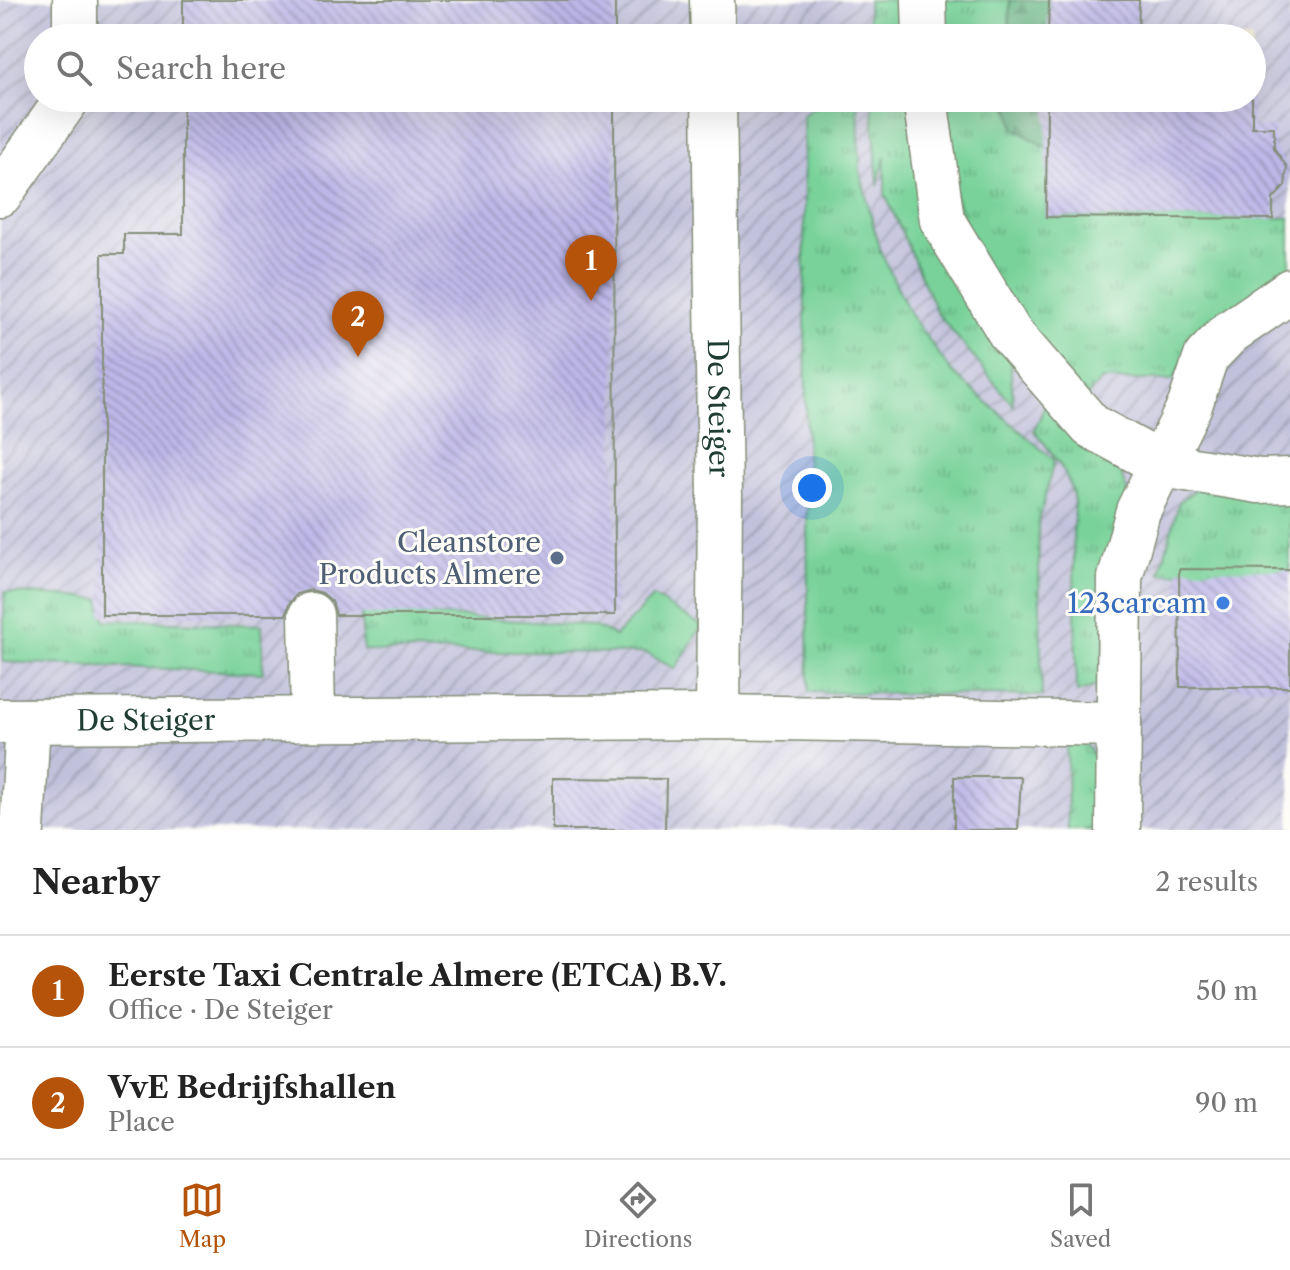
<!DOCTYPE html>
<html lang="en">
<head>
<meta charset="utf-8">
<style>
  body { margin:0; font-family:"Libre Caslon Text",serif; background:#f2f2f2; color:#222 }
  .you { position:absolute; left:812px; top:488px; width:28px; height:28px; margin:-20px; border:6px solid #fff; border-radius:50%; background:#1a73e8; box-shadow:0 0 0 12px #1a73e833 }
  .badge { display:grid; place-items:center; width:52px; height:52px; border-radius:50%; background:#b45309; color:#fff; font-size:26px; font-weight:700 }
  .pin { position:absolute; translate:-50% -66px; filter:drop-shadow(0 2px 4px #0008) }
  .pin::after { content:''; position:absolute; top:42px; width:28px; height:24px; background:inherit; clip-path:polygon(0 0,100% 0,50% 100%) }
  .list { margin:0; padding:0; list-style:none }
  h2 { display:flex; justify-content:space-between; align-items:center; height:104px; margin:0; padding:0 32px; font-size:34px }
  h2 small { font-size:26px; font-weight:400; color:#767676 }
  .list li { display:grid; grid-template-columns:52px 1fr auto; gap:24px; align-items:center; box-sizing:border-box; height:112px; padding:0 32px; border-top:2px solid #e0e0e0 }
  .list b { display:block; font-size:30px; white-space:nowrap }
  .list p { margin:0; font-size:26px; white-space:nowrap; color:#767676 }
  .list em { font-size:26px; font-style:normal; color:#767676 }
  .icon { flex:none; width:44px; height:44px; fill:none; stroke:currentColor; stroke-width:2; stroke-linecap:round; stroke-linejoin:round }
  .map { position:relative; flex:none; width:1290px; height:830px; overflow:hidden }
  .search { position:absolute; background:#fff; box-shadow:0 8px 32px #0002; left:24px; right:24px; top:24px; height:88px; display:flex; align-items:center; gap:20px; box-sizing:border-box; padding:0 28px; border-radius:44px; color:#767676; font-size:30px }
  .sheet { height:328px; background:#fff }
  nav { display:flex; justify-content:space-around; align-items:center; box-sizing:border-box; height:112px; border-top:2px solid #e0e0e0; background:#fff; font-size:22px; color:#767676 }
  nav a { display:grid; justify-items:center; gap:4px }
  nav .on { color:#b45309 }
  .map>svg:first-child { display:block }
</style>
</head>
<body>
<div class="map">
<svg width="1290" height="830" viewBox="0 0 1290 830">
  <defs>
    <pattern id="industrial-furrows" width="10" height="10" patternUnits="userSpaceOnUse" patternTransform="scale(2)"><rect width="10" height="10" fill="#c2c1dc"/><path d="M-1 1l2-2M0 10L10 0M9 11l2-2" fill="none" stroke="#9d9eb3"/></pattern>
    <pattern id="grass-tufts" width="24" height="20" patternUnits="userSpaceOnUse" patternTransform="scale(2)"><rect width="24" height="20" fill="#78d299"/><path d="M3 7l-1-3M5 7V3M7 7l1-3M15 17l-1-3M17 17v-4M19 17l1-3" fill="none" stroke="#62ac7e"/></pattern>
    <pattern id="forest-firs" width="22" height="20" patternUnits="userSpaceOnUse" patternTransform="scale(2)"><rect width="22" height="20" fill="#62b481"/><path d="M5 1l3.5 6h-7zM16 11l3.5 6h-7z" fill="#50946a"/></pattern>
    <pattern id="building-back-hatch" width="6" height="6" patternUnits="userSpaceOnUse" patternTransform="scale(2)"><rect width="6" height="6" fill="#beb7e8"/><path d="M-1 5l2 2M0 0l6 6M5-1l2 2" fill="none" stroke="#9a96bd"/></pattern>
  </defs>
  <rect width="100%" height="100%" fill="#fdfcf7"/>
  <filter id="ink" filterUnits="userSpaceOnUse"><feTurbulence type="fractalNoise" baseFrequency=".0125" numOctaves="2"/><feDisplacementMap in="SourceGraphic" scale="16" xChannelSelector="R" yChannelSelector="G"/><feConvolveMatrix kernelMatrix="1 2 1 2 8 2 1 2 1" color-interpolation-filters="sRGB"/></filter>
  <filter id="wash" filterUnits="userSpaceOnUse"><feTurbulence type="fractalNoise" baseFrequency=".006" numOctaves="4" result="noise"/><feDisplacementMap in="SourceGraphic" scale="32" xChannelSelector="R" yChannelSelector="G"/><feGaussianBlur stdDeviation="1.8" result="paint"/><feColorMatrix in="noise" values="0 0 0 0 0 0 0 0 0 0 0 0 0 0 0 0 0 1.4 0 .05"/><feComposite in="paint" operator="in"/></filter>
  <g filter="url(#wash)">
    <rect width="100%" height="100%" fill="#e9e0bb"/>
    <!-- industrial -->
    <path fill="url(#industrial-furrows)" fill-rule="evenodd" d="M0 0H1290V830H0ZM38 38H1252V98H38Z"/>
    <!-- grass -->
    <path fill="url(#grass-tufts)" stroke="#4c8866" stroke-width="2" d="M868 0H918L919 38H869Z
      M940 0H1010L1009 38H942Z
      M827 98H858L860 171 879 248 910 314 952 372 1054 460 1038 525 1042 696 809 692 803 115Z
      M872 98H922L1010 353 1013 405 937 313 885 194V156L878 186Z
      M944 98H1008V109L1048 149 1046 217 1290 218V271L1189 351 1173 380H1102L1085 398 1031 337 953 210Z
      M1049 396 1096 453 1121 474 1127 491 1099 685 1077 693 1073 529C1081 488 1059 460 1034 431Z
      M1203 484 1290 485V572L1160 573 1179 502Z
      M5 592 100 599 105 620 262 625 263 673 3 662Z
      M653 597 702 626 675 669 646 653 363 651 361 610 593 626 615 636Z
      M1067 739 1085 742 1097 761 1103 830H1068Z"/>
    <!-- forest -->
    <path fill="url(#forest-firs)" stroke="#40785a" stroke-width="2" d="M1010 0H1050L1049 38H1009Z
      M1008 98H1049L1048 149 1014 128Z"/>
    <g id="blocks">
      <!-- building -->
      <path fill="url(#building-back-hatch)" d="M183 0H615V38H183Z
        M1049 0H1139L1138 38H1048Z
        M183 98H614L615 615H336L332 601 322 593 311 590 297 594 289 604 286 615H102V254H124V234H183Z
        M1047 98H1252V127H1274V148L1287 167 1285 186 1273 199V219L1046 217Z
        M1179 569 1290 570V687H1180Z
        M954 777H1021L1018 830H954Z
        M553 778 666 779 665 830H553Z"/>
    </g>
  </g>
  <g filter="url(#ink)">
    <use href="#blocks" fill-opacity="0" stroke="#848e78" stroke-width="2"/>
    <g fill="none" stroke-linecap="round" stroke-linejoin="round">
      <defs>
        <g id="minor">
          <path d="M75 0V38"/>
          <path d="M712 0 713 38"/>
          <path d="M924 0 925 38"/>
          <path id="s1" d="M714 98 720 497 718 717"/>
          <path d="M925 98 942 220 1010 333 1091 426 1163 465 1259 481 1290 480"/>
          <path d="M0 194 68 98"/>
          <path d="M311 615 313 719"/>
          <path id="s2" d="M0 721 718 717 1119 724"/>
          <path d="M22 830 28 721"/>
          <path d="M1118 830 1120 578 1138 511 1190 405 1206 357 1229 333 1290 291"/>
        </g>
      </defs>
      <!-- minor casing -->
      <use href="#minor" stroke="#848e78" stroke-width="47"/>
      <!-- minor -->
      <use href="#minor" stroke="#fff" stroke-width="44"/>
    </g>
  </g>
  <!-- markers -->
  <circle fill="#5c6f8a" stroke="#fdfcf7" stroke-width="3" cx="557" cy="558" r="8"/>
  <circle fill="#3f7fe0" stroke="#fdfcf7" stroke-width="3" cx="1223" cy="603" r="8"/>
  <g text-anchor="middle" dominant-baseline="central" stroke-width="6" stroke-linejoin="round" paint-order="stroke">
    <!-- street labels -->
    <g font-size="28" fill="#1f3d34" stroke="#fdfcf7">
      <text stroke="none"><textPath href="#s1" startOffset="310">De Steiger</textPath></text>
      <text stroke="none"><textPath href="#s2" startOffset="146">De Steiger</textPath></text>
    </g>
    <!-- service labels -->
    <g font-size="28" fill="#4e5e75" stroke="#fdfcf7" text-anchor="end">
      <text x="541" y="542">Cleanstore<tspan x="541" dy="32">Products Almere</tspan></text>
    </g>
    <!-- shop labels -->
    <g font-size="28" fill="#366cbe" stroke="#fdfcf7" text-anchor="end">
      <text x="1207" y="603">123carcam</text>
    </g>
  </g>
</svg>
<div class="you"></div>
<div class="pin badge" style="left:591px;top:301px">1</div>
<div class="pin badge" style="left:358px;top:357px">2</div>
<div class="search"><svg class="icon" aria-label="search" viewBox="0 0 24 24"><circle cx="10" cy="10" r="6"/><path d="M15 15l6 6"/></svg>Search here</div>
</div>
<section class="sheet">
<h2>Nearby<small>2 results</small></h2>
<ul class="list">
<li><span class="badge">1</span><div><b>Eerste Taxi Centrale Almere (ETCA) B.V.</b><p>Office · De Steiger</p></div><em>50 m</em></li>
<li><span class="badge">2</span><div><b>VvE Bedrijfshallen</b><p>Place</p></div><em>90 m</em></li>
</ul>
</section>
<nav>
<a class="on"><svg class="icon" aria-label="map" viewBox="0 0 24 24"><path d="M3 6l6-2 6 2 6-2v14l-6 2-6-2-6 2zM9 4v14M15 6v14"/></svg>Map</a>
<a><svg class="icon" aria-label="directions" viewBox="0 0 24 24"><path d="M12 3l9 9-9 9-9-9zM9 14v-3h6M13 9l2 2-2 2"/></svg>Directions</a>
<a><svg class="icon" aria-label="saved" viewBox="0 0 24 24"><path d="M7 4h10v16l-5-4-5 4z"/></svg>Saved</a>
</nav>
</body>
</html>
